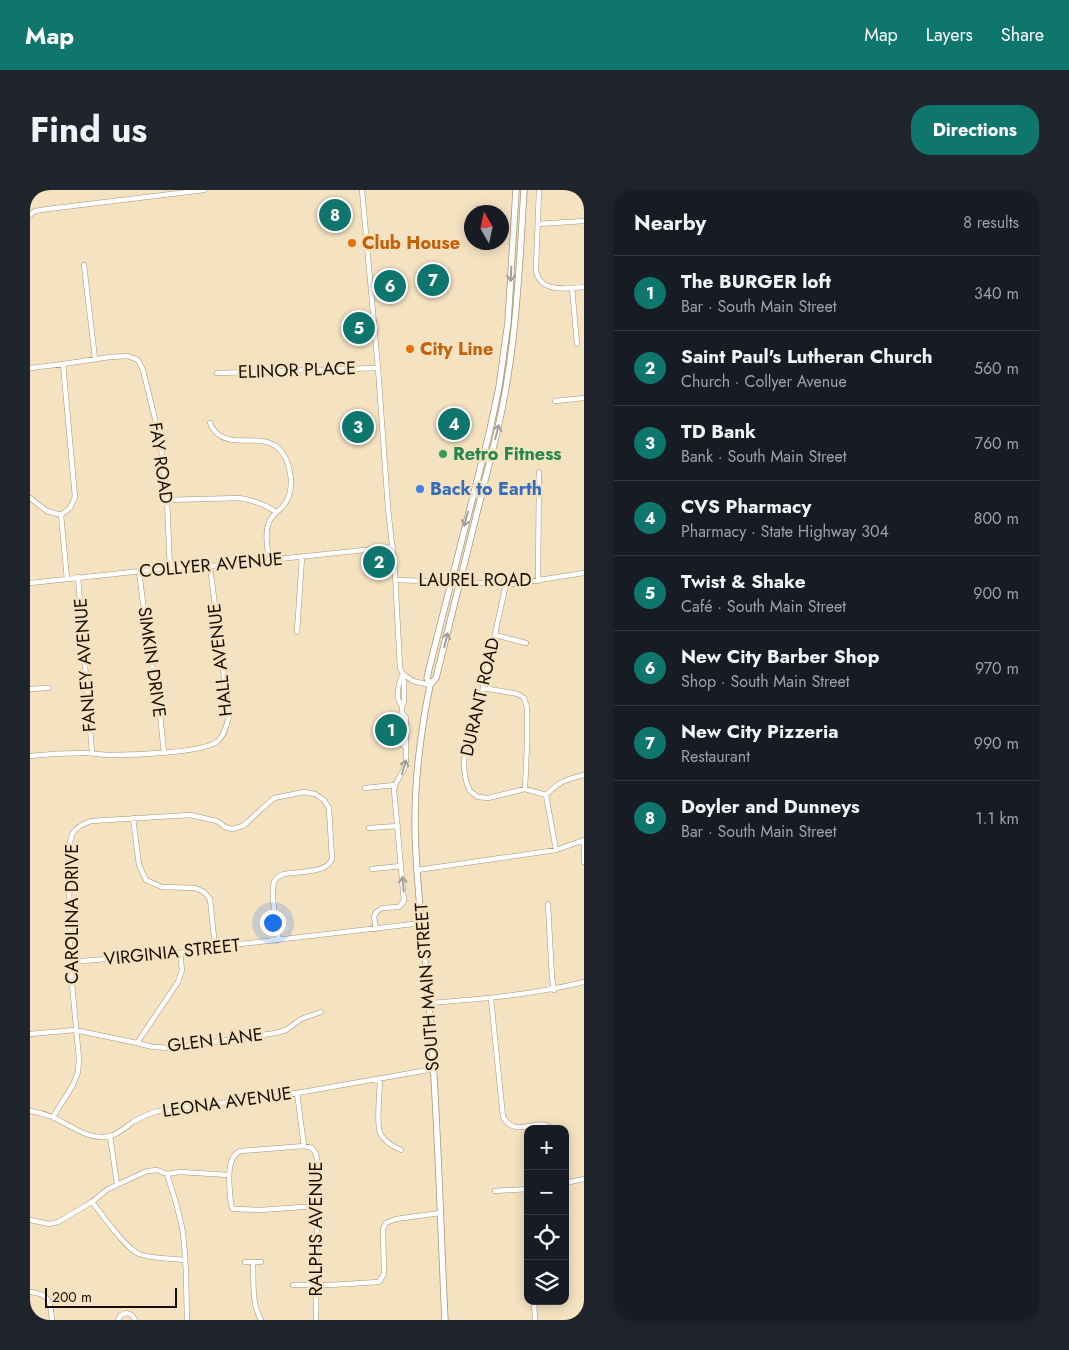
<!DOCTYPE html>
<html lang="en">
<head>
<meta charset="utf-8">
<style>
  body { margin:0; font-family:Jost,sans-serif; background:#20242c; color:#f1f3f6 }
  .controls { position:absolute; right:15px; bottom:15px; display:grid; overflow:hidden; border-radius:10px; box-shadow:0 2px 12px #0003 }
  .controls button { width:45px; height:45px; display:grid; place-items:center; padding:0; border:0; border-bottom:1px solid #363941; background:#171b24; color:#f1f3f6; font:25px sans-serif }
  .compass { position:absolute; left:434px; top:15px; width:45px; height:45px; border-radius:50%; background:#171b24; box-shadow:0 2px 12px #0003; rotate:351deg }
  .scale { position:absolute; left:15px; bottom:12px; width:132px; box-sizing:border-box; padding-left:5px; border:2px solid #161005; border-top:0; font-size:14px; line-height:18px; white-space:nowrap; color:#161005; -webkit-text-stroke:4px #f4e2c1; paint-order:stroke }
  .you { position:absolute; left:242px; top:732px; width:18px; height:18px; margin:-12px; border:4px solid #fff; border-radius:50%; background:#1a73e8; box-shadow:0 0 0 8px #1a73e833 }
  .badge { display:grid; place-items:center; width:32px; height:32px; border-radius:50%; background:#0f766e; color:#fff; font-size:16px; font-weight:700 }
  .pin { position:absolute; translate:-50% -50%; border:2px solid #fff; box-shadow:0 1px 5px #0006 }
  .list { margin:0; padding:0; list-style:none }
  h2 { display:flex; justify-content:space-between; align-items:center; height:65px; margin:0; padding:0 20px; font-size:21px }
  h2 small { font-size:16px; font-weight:400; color:#9ea1a6 }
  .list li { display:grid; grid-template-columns:32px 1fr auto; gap:15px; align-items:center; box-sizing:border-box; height:75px; padding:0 20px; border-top:1px solid #363941 }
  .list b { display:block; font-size:19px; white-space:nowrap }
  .list p { margin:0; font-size:16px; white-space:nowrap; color:#9ea1a6 }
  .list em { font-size:16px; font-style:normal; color:#9ea1a6 }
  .icon { flex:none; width:28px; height:28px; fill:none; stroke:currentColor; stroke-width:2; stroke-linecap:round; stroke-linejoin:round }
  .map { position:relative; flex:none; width:554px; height:1130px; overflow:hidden; border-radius:20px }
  header { display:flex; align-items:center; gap:30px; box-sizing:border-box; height:70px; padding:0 25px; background:#0f766e; color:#fff }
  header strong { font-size:24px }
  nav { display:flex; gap:28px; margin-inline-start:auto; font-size:18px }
  .intro { display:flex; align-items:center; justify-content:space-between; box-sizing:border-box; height:120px; padding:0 30px }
  h1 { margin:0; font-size:35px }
  .button { padding:12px 22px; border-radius:20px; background:#0f766e; color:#fff; font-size:18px; font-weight:700 }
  main { display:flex; gap:30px; padding:0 30px }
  aside { flex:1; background:#171b24; border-radius:20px; box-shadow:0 2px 12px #0003 }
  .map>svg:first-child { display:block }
</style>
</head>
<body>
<header>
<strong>Map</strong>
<nav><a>Map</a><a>Layers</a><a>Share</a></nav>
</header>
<div class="intro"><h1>Find us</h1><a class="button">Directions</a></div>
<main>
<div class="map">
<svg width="554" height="1130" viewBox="0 0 554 1130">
  <rect width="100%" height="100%" fill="#f4e2c1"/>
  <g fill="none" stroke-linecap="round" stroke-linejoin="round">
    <defs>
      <path id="minor" d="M332 0 348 178 358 318 365 383 370 478 373 484 374 493V512L372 516V522L376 528V571L374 579 366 593 364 600 374 711 369 717 352 718 346 722 344 727 346 739
        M509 0 506 78C507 103 537 99 554 97
        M0 25 5 21 18 19 174 0
        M508 34 554 31
        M54 75 65 169
        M542 98 547 154
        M0 178 33 174 80 167 98 166 108 170 113 180 130 249 137 310 140 378
        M187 183 348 178
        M525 211 554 208
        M180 233C182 238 185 242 189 245 206 257 231 243 248 258 261 269 266 300 254 315 250 321 242 324 239 332 234 344 238 358 239 370
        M0 308 17 321 31 325
        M137 310 209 308C223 310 234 314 246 322
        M31 325 40 318 45 307 33 174
        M31 325 37 389
        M109 381 118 453 128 505 134 563
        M48 387 62 563
        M366 390 483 394 554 383
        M508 391 509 282
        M0 393 140 378 180 376 239 370 363 357
        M476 394 453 498 435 556 434 577 436 591 440 601 448 607 458 608 495 599 516 605
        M267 442 272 367
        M465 445 496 453
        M373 484 383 491 400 495
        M453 498 488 504 494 508 497 517V554L495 599
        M0 499 19 498
        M372 516C365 508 368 495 372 486
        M372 522C368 529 367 544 370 552 371 555 373 555 376 557
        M0 566C18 564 36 563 54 563 63 563 72 565 81 565 102 565 174 563 188 551 195 544 196 536 199 527L180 376
        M335 598 365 595
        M516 605 526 660
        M516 605C530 591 535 590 554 585
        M103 628 109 675 116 690 132 697 165 698 174 702 180 709 185 757
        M339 638 368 636
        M554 650V672
        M342 679 371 676
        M387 680 526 660 554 650
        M518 714 522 788 524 800
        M40 772 150 763 185 757 392 733
        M461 809 473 927C487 950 507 925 522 939
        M399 813C452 809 502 805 554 792
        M0 844 45 840 107 853 123 857 141 858 246 843 256 840 271 829 291 822
        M107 853 148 792 152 780 150 763
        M350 888C350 901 346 933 350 943 354 951 364 957 371 960
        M267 903 274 956
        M0 921C8 922 15 924 22 927 41 935 58 951 80 946 88 944 96 937 103 932 111 927 119 924 128 921L267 903 404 879
        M23 927 43 895 48 882 49 869 40 772 39 668C40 646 39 639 61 631L160 625 187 631 195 637 202 639 213 636 244 608 274 602 285 604 294 610 299 618 302 669C296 684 269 681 254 684 251 685 247 687 245 690 239 699 247 738 249 750
        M80 946 87 994
        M137 984C143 1002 148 1019 152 1037 157 1067 156 1099 157 1130
        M535 993 554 989
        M465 1001 498 999
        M62 1012C72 1024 95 1058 109 1064 123 1069 140 1068 155 1070
        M0 1030 19 1034 28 1032 62 1012 78 999 117 981 127 980 137 984 150 982 199 985
        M215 1072H231
        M223 1072C224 1092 221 1112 231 1130
        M263 1095H300L349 1092 354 1084 353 1039 356 1033 366 1029 410 1023
        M0 1102C21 1104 20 1112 22 1130
        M504 1111 505 1130
        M88 1130 91 1125 97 1123 102 1125 105 1130
        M286 1130 288 974 286 964 282 958 274 956 211 961C194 966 200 1000 201 1015L203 1019 230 1020 287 1016"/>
      <path id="major" d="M400 495C391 540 385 585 385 631 385 696 396 762 400 827 408 928 410 1029 415 1130
        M400 495 406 488 467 242C486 162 489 82 494 0
        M400 495 397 488 399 479 459 244 469 197 478 132 486 0"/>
    </defs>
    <!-- minor casing -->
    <use href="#minor" stroke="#a69577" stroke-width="5.5"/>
    <!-- major casing -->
    <use href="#major" stroke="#a69577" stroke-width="7"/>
    <!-- minor -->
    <use href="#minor" stroke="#fff" stroke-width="4.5"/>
    <!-- major -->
    <use href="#major" stroke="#fff" stroke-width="5.5"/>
  </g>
  <!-- one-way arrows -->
  <defs><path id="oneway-shaft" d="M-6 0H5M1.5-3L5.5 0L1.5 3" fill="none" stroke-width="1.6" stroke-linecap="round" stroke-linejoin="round" transform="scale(1.25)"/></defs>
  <g stroke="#a29f9b">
    <use href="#oneway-shaft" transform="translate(481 84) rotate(93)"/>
    <use href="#oneway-shaft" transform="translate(467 242) rotate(-76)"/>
    <use href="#oneway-shaft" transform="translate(436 329) rotate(105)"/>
    <use href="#oneway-shaft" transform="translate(416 450) rotate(-76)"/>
    <use href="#oneway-shaft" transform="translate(374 577) rotate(-73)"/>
    <use href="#oneway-shaft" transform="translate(373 694) rotate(-95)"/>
  </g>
  <!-- markers -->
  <g fill="#e8710a" stroke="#f4e2c1" stroke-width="2">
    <circle cx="322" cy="53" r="5"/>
    <circle cx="380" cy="159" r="5"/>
  </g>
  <circle fill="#2e9e5b" stroke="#f4e2c1" stroke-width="2" cx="413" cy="264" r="5"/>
  <circle fill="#3f7fe0" stroke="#f4e2c1" stroke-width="2" cx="390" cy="299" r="5"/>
  <g text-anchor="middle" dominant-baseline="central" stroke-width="5" stroke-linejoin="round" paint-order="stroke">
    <!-- food labels -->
    <g font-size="18" font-weight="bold" fill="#c56008" stroke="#f4e2c1" text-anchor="start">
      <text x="332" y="53">Club House</text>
      <text x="390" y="159">City Line</text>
    </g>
    <!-- street labels -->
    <g font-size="18" fill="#161005" stroke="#f4e2c1">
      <text transform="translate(267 180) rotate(-2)">ELINOR PLACE</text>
      <text transform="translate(131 273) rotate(82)">FAY ROAD</text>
      <text transform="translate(181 375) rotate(-5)">COLLYER AVENUE</text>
      <text x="445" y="390">LAUREL ROAD</text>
      <text transform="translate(190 470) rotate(-96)">HALL AVENUE</text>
      <text transform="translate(122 472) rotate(82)">SIMKIN DRIVE</text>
      <text transform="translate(55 475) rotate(-94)">FANLEY AVENUE</text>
      <text transform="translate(450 507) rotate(-77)">DURANT ROAD</text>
      <text transform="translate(42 724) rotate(-90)">CAROLINA DRIVE</text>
      <text transform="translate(142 762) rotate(-6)">VIRGINIA STREET</text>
      <text transform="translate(397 797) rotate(-94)">SOUTH MAIN STREET</text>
      <text transform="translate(185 850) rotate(-7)">GLEN LANE</text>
      <text transform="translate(197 912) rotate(-8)">LEONA AVENUE</text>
      <text transform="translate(286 1039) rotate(-90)">RALPHS AVENUE</text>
    </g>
    <!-- leisure labels -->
    <g font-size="18" font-weight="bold" fill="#27864d" stroke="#f4e2c1" text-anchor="start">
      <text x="423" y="264">Retro Fitness</text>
    </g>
    <!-- shop labels -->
    <g font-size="18" font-weight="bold" fill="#366cbe" stroke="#f4e2c1" text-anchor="start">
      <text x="400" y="299">Back to Earth</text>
    </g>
  </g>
</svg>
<div class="controls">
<button>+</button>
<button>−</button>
<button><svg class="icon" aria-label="locate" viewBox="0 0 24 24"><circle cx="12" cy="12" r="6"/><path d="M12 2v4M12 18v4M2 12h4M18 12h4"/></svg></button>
<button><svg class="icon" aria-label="layers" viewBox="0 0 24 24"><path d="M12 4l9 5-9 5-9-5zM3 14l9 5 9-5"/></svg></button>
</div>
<svg class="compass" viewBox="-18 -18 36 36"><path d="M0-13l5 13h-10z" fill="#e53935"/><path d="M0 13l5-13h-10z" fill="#9ea1a6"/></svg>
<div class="scale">200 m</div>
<div class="you"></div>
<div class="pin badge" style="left:361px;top:540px">1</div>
<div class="pin badge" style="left:349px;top:372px">2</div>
<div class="pin badge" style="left:328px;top:237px">3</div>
<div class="pin badge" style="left:424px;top:234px">4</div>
<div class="pin badge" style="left:329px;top:138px">5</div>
<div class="pin badge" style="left:360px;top:96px">6</div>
<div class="pin badge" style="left:403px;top:90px">7</div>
<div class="pin badge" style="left:305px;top:25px">8</div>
</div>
<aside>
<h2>Nearby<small>8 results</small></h2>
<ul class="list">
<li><span class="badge">1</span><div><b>The BURGER loft</b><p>Bar · South Main Street</p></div><em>340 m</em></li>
<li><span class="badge">2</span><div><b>Saint Paul's Lutheran Church</b><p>Church · Collyer Avenue</p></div><em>560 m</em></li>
<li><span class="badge">3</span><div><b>TD Bank</b><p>Bank · South Main Street</p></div><em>760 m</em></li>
<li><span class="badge">4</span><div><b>CVS Pharmacy</b><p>Pharmacy · State Highway 304</p></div><em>800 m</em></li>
<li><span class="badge">5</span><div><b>Twist &amp; Shake</b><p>Café · South Main Street</p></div><em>900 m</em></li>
<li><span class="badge">6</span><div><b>New City Barber Shop</b><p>Shop · South Main Street</p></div><em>970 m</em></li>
<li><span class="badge">7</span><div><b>New City Pizzeria</b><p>Restaurant</p></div><em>990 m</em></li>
<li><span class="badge">8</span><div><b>Doyler and Dunneys</b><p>Bar · South Main Street</p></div><em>1.1 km</em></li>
</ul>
</aside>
</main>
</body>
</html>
